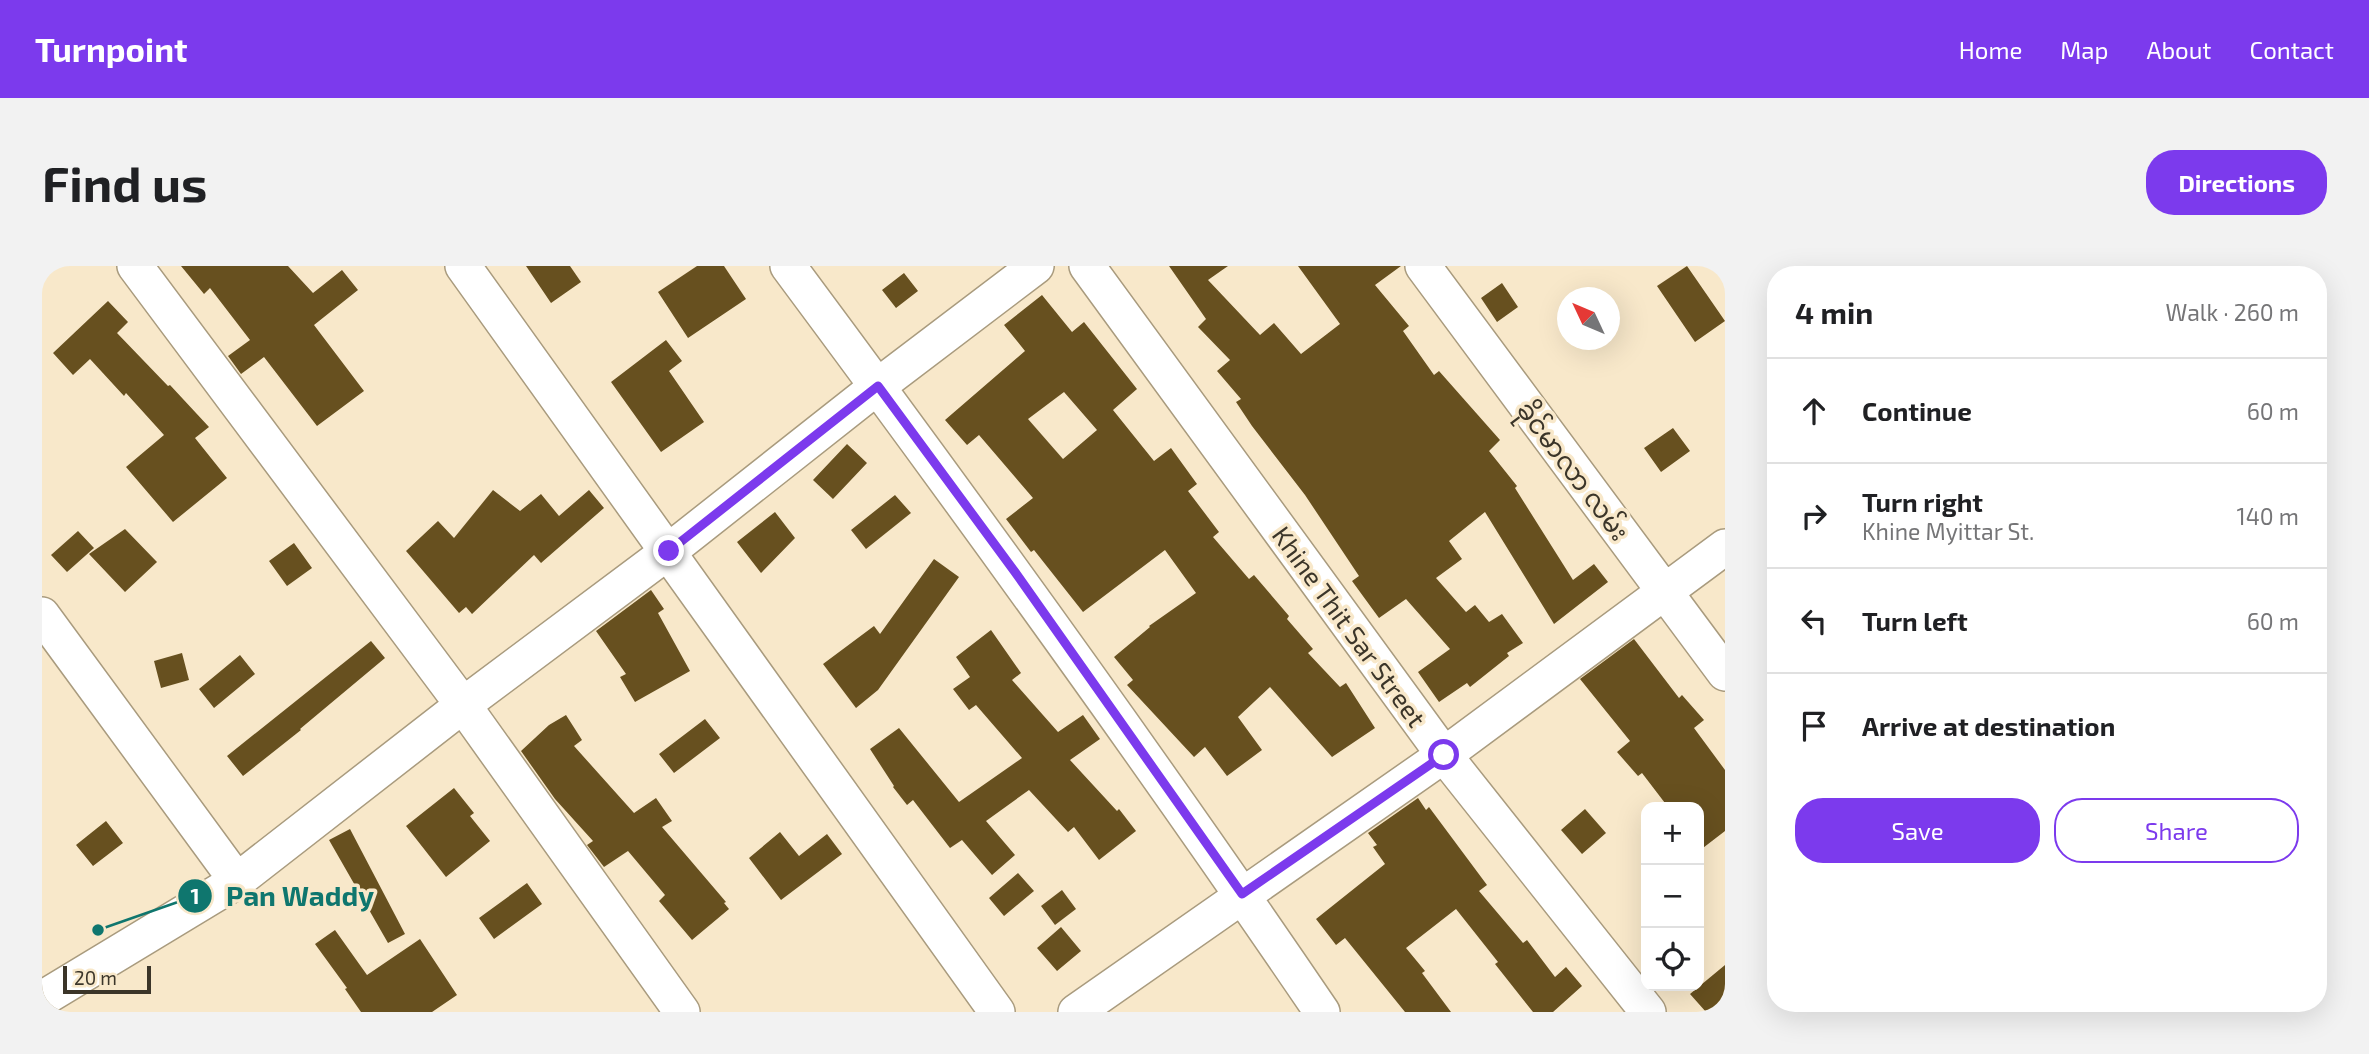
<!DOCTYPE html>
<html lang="en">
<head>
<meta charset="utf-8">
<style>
  body { margin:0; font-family:"Exo 2","Noto Sans Myanmar",sans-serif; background:#f2f2f2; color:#202124 }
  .controls { position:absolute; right:21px; bottom:21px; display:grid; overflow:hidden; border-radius:14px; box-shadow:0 7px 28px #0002 }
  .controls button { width:63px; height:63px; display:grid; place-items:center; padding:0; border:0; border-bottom:2px solid #e0e0e0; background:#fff; color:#202124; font:35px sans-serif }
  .compass { position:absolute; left:1515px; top:21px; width:63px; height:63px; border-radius:50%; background:#fff; box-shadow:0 7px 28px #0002; rotate:314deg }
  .scale { position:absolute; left:21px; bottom:18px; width:88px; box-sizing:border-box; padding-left:7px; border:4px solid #3b3529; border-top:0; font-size:19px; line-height:24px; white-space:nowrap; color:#3b3529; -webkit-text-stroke:5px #f8e8ca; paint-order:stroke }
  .stop { position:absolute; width:21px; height:21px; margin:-16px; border:5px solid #7c3aed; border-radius:50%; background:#fff }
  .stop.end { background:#7c3aed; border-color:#fff; box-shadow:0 2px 7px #0008 }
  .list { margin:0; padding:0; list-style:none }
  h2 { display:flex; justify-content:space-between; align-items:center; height:91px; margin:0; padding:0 28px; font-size:30px }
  h2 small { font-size:23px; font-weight:400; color:#757577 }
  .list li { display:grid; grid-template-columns:46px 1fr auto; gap:21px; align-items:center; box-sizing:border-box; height:105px; padding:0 28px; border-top:2px solid #e0e0e0 }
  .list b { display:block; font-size:26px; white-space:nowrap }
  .list p { margin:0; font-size:23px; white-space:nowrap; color:#757577 }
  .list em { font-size:23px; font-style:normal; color:#757577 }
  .actions { display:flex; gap:14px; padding:21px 28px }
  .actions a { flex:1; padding:16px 0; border:2px solid #7c3aed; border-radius:28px; text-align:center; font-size:24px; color:#7c3aed }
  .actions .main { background:#7c3aed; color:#fff }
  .icon { flex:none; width:38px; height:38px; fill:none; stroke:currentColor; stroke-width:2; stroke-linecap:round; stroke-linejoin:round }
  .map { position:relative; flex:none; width:1683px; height:746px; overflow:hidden; border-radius:28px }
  header { display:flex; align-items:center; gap:42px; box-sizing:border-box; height:98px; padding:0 35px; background:#7c3aed; color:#fff }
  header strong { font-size:33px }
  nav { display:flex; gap:38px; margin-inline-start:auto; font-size:24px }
  .intro { display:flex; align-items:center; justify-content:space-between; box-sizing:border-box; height:168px; padding:0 42px }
  h1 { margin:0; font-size:49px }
  .button { padding:18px 32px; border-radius:28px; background:#7c3aed; color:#fff; font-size:24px; font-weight:700 }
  main { display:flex; gap:42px; padding:0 42px }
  aside { flex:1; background:#fff; border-radius:28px; box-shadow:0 7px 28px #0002 }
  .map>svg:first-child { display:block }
</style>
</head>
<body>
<header>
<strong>Turnpoint</strong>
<nav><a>Home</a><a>Map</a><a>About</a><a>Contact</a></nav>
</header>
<div class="intro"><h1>Find us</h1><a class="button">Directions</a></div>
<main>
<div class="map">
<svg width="1683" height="746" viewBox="0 0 1683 746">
  <rect width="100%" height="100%" fill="#f8e8ca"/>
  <!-- building -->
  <path fill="#67501f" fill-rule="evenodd" d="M139 0H246L271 27 300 4 316 24 272 59 322 125 275 160 222 91 199 108 186 90 208 74 168 22 162 28Z
    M484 0H528L539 16 509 37Z
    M655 0H682L704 33 646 72 616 26Z
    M1127 0H1186L1166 14 1218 69 1232 57 1259 88 1298 58 1256 0H1359L1333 19 1367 60 1361 65 1392 109 1397 105 1458 174 1447 185 1475 220 1473 222 1531 314 1552 298 1566 316 1512 358 1443 246 1407 275 1420 293 1394 312 1424 346 1433 339 1447 356 1460 348 1481 377 1465 387 1467 390 1428 421 1425 417 1397 436 1376 406 1408 383 1364 333 1337 352 1310 315 1317 310 1263 229 1210 160 1194 136 1199 133 1175 105 1188 94 1156 61 1164 53Z
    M1645 0 1683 55 1653 76 1615 20Z
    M862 7 876 25 854 42 840 24Z
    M1460 17 1476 41 1455 56 1439 32Z
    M1000 29 1030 66 1042 56 1095 123 1071 144 1112 195 1129 182 1155 218 1146 225 1177 266 1171 271 1207 313 1212 309 1247 350 1245 353 1271 383 1266 387 1298 421 1304 417 1333 462 1290 491 1228 421 1196 451 1220 484 1185 510 1163 481 1152 491 1085 419 1091 414 1072 391 1108 361 1107 360 1154 327 1123 284 1041 346 992 284 989 286 964 253 991 232 937 169 925 179 903 154 983 85 962 59ZM1022 126 1055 164 1021 193 986 153Z
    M66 35 86 56 75 67 126 120 128 119 167 161 153 172 185 212 131 256 84 201 122 169 84 127 82 130 48 93 31 109 11 87Z
    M624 74 640 95 627 105 662 156 619 186 569 116Z
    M1631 162 1648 185 1619 206 1602 182Z
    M805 178 825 197 791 233 771 214Z
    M451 224 478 245 499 228 517 250 547 224 562 242 499 297 492 289 430 348 424 341 417 347 364 285 396 255 412 272Z
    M853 229 869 247 824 283 809 264Z
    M733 246 753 272 719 307 695 276Z
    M83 263 115 296 83 326 47 288Z
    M36 265 52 282 25 306 9 289Z
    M252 277 270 302 245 320 227 295Z
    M892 293 917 311 836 424 814 442 781 398 832 360 838 368Z
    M609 324 622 343 616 347 648 405 593 436 578 411 584 408 554 365Z
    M949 364 979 407 970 414 1016 466 1041 449 1058 473 1028 494 1075 545 1077 543 1094 565 1057 594 1032 561 1026 566 987 524 944 555 973 589 950 609 920 574 908 582 871 534 865 539 851 521 852 520 828 483 857 462 917 536 980 492 934 439 927 444 911 423 928 411 914 391Z
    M1592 373 1637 432 1640 429 1662 454 1652 462 1683 504V565L1657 585V541H1626L1600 507 1596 510 1575 486 1588 475 1538 413Z
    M329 375 343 392 258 463 259 464 201 510 185 490Z
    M140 387 147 414 119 422 112 395Z
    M198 389 213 408 172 442 157 423Z
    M524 449 540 474 532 480 592 547 614 532 630 555 620 561 684 636 682 637 687 643 650 674 617 635 623 629 586 585 562 601 545 579 551 575 513 533 479 485 507 459Z
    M663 453 678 472 632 507 617 488Z
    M412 522 432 547 428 550 448 575 404 611 364 560Z
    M1376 532 1384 544 1387 541 1445 619 1437 625 1481 677 1485 674 1513 711 1524 701 1540 720 1511 746H1491L1453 698 1456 696 1414 643 1364 682 1383 705 1380 707 1409 746H1363L1303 672 1294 679 1274 653 1343 598 1331 581 1335 579 1326 567Z
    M1543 543 1564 567 1540 588 1519 564Z
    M64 555 81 577 51 600 34 579Z
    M308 563 363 668 346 677 287 574Z
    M738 566 757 590 785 568 800 588 739 634 707 592Z
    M976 607 992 625 962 650 947 632Z
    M485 617 500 638 452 673 437 652Z
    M1020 624 1034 643 1013 659 999 640Z
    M1019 661 1039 685 1015 705 995 682Z
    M293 664 325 709 378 673 415 729 390 746H319L303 723 305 722 273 678Z
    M1683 699V746H1664L1648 728Z"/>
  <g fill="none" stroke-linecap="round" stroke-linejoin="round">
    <defs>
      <path id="minor" d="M93 0 421 439 640 746
        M421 0 955 746
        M746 0C929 246 1108 493 1280 746
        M1045 0 1402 489 1606 746
        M1381 0 1683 407
        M0 349 195 615
        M0 733 195 615 421 439 627 285 836 120 994 0
        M1034 746 1402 489 1683 281"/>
    </defs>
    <!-- minor casing -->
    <use href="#minor" stroke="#a99b7e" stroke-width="38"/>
    <!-- minor -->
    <use href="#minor" stroke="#fff" stroke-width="35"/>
  </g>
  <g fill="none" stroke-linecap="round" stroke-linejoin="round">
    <!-- route -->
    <path stroke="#7c3aed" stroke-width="9" d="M627 285 836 120 973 306 1200 628 1402 489"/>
  </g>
  <g text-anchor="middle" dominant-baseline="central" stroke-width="7" stroke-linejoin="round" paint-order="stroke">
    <!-- street labels -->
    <g font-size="26" fill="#3b3529" stroke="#f8e8ca">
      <text transform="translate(1532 204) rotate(53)">ခိုင်မာလာ လမ်း</text>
      <text transform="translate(1308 360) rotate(54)">Khine Thit Sar Street</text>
    </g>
  </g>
  <!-- callouts -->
  <path fill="none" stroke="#0f766e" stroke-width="2.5" d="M56 664L153 630"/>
  <g fill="#0f766e" stroke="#f8e8ca" stroke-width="2.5">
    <circle cx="56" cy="664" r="7"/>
    <circle cx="153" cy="630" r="18"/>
  </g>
  <g font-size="21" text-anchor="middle" font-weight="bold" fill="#fff">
    <text x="153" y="638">1</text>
  </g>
  <g font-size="28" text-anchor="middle" font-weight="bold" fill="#0f766e" stroke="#f8e8ca" stroke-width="7" stroke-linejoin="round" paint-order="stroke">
    <text x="258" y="640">Pan Waddy</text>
  </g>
</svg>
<div class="controls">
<button>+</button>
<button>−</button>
<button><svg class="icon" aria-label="locate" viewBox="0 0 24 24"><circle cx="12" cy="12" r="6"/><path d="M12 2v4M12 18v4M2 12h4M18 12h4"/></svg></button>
</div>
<svg class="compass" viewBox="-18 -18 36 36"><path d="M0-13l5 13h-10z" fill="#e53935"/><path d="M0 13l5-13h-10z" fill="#757577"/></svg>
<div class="scale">20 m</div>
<div class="stop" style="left:1402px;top:489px"></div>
<div class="stop end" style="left:627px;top:285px"></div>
</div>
<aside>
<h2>4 min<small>Walk · 260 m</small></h2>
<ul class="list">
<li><svg class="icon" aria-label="ahead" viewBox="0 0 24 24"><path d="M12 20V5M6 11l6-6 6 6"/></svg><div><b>Continue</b></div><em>60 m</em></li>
<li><svg class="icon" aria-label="right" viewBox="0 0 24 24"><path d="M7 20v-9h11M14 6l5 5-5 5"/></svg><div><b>Turn right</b><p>Khine Myittar St.</p></div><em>140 m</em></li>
<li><svg class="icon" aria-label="left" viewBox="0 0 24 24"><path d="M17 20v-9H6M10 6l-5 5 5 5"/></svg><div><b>Turn left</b></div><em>60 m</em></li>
<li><svg class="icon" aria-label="arrive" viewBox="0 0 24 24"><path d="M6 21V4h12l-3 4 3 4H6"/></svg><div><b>Arrive at destination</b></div></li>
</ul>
<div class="actions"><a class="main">Save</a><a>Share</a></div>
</aside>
</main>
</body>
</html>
